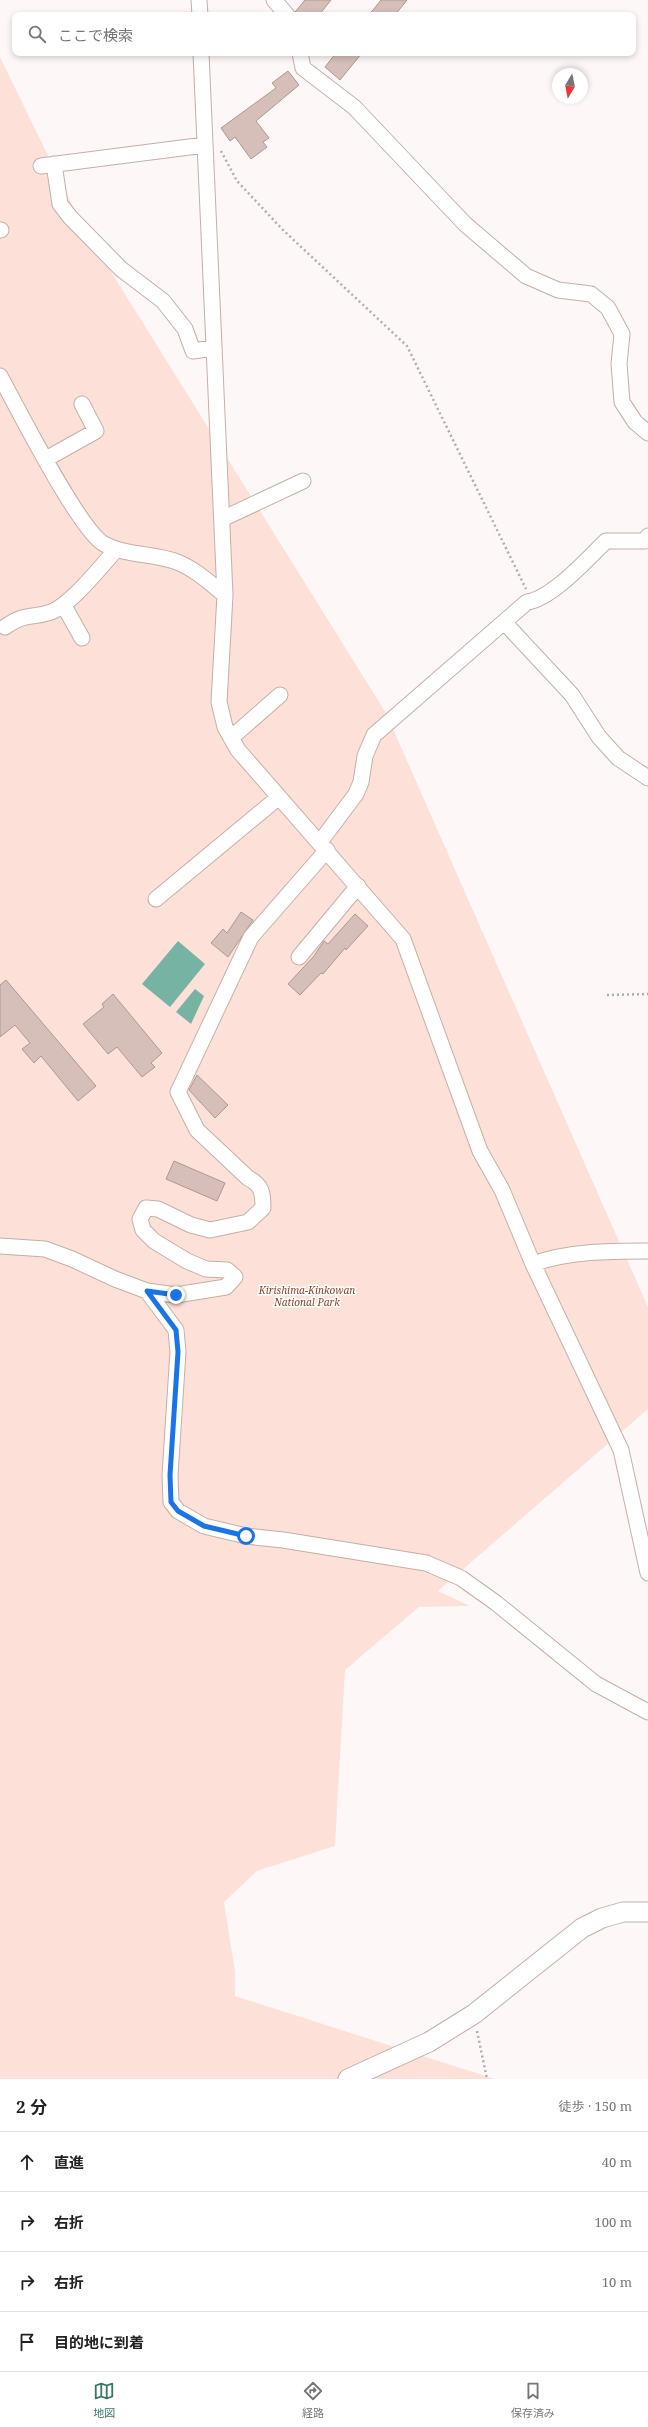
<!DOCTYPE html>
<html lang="ja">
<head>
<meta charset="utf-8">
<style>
  body { margin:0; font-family:"Noto Serif","Noto Sans JP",serif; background:#f6f6f6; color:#222 }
  .compass { position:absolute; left:552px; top:68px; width:36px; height:36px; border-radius:50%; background:#fff; box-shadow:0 2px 6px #0003; rotate:190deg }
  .stop { position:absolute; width:12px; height:12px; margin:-9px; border:3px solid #1a73e8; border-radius:50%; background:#fff }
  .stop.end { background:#1a73e8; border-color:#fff; box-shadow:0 1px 4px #0008 }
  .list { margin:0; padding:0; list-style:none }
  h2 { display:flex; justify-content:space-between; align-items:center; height:52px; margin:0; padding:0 16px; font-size:17px }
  h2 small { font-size:13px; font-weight:400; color:#767676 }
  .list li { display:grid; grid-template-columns:26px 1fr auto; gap:12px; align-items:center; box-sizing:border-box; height:60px; padding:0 16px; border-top:1px solid #e0e0e0 }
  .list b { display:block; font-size:15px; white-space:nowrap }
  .list em { font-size:13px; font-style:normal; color:#767676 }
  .icon { flex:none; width:22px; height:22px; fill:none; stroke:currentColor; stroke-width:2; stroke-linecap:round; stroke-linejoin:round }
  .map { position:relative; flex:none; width:648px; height:2079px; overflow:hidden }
  .search { position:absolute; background:#fff; box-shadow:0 2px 6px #0003; left:12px; right:12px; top:12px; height:44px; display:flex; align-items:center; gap:10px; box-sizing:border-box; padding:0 14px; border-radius:8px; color:#767676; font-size:15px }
  .sheet { height:292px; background:#fff }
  nav { display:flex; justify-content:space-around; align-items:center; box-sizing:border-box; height:56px; border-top:1px solid #e0e0e0; background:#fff; font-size:11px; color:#767676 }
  nav a { display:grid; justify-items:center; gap:2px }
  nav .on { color:#367868 }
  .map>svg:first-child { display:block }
</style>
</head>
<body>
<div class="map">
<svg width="648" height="2079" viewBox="0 0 648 2079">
  <rect width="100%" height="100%" fill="#fdf8f7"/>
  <!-- green -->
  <path fill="#fde1d8" d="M0 57 82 225 386 713 648 1307V1409L438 1591 470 1606 419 1607 345 1670 335 1846 257 1871 224 1902 235 1972V1996L495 2079H0Z"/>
  <!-- water -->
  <path fill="#77b3a3" d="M178 941 205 964 170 1007 142 984Z
    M195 989 204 996 191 1024 176 1012Z"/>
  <!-- building -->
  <path fill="#d5bfb8" stroke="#ad9891" d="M305 0H331L319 15H296L295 12Z
    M381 0H407L395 15H369Z
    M336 53H362L340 80 325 67Z
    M288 71 299 85 256 121 269 138 263 142 267 147 251 159 235 137 230 141 221 128 276 88 272 83Z
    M241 912 253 920 228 957 211 943 223 929 227 933Z
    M355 914 368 926 346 950 345 948 323 974 321 973 300 995 288 984 314 956 324 941 328 944Z
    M6 980 96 1086 78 1101 41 1056 34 1063 22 1049 30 1043 15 1025 0 1037V985Z
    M113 994 162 1053 151 1063 155 1067 142 1077 117 1047 108 1054 83 1024 104 1007 102 1004Z
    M197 1075 228 1105 215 1118 189 1090Z
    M174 1161 225 1183 217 1201 166 1179Z"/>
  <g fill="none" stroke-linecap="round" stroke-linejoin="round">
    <defs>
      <path id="minor" d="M199 0 200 15
        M274 0 287 15
        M201 53 225 595 219 702 225 727 238 750 403 939 480 1151 502 1190 533 1264 621 1450 648 1573
        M300 53 303 68 354 107 465 224 526 276 558 290 591 294 608 308 622 334 619 364 622 402 635 422 648 433
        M54 164 60 204 70 217 121 269 163 301 185 329 193 351 214 348
        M41 166 205 145
        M0 230H1
        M0 376C17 407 79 530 104 544 126 556 154 553 177 562 195 569 210 583 225 595
        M46 459 96 431 82 404
        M222 519 303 481
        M64 606 82 638
        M504 622 572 695 599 737 618 758 648 778
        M5 627C26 612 31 619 51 612 71 605 101 566 116 550
        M231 738 280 695
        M320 842 356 794 361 782 365 756 374 735 527 602C552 599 588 558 606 541H645L648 536
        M156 899 279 797
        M299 957 358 886
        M0 1246 45 1249 72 1259 115 1279 147 1291 176 1295 226 1287 235 1277 227 1270 206 1269 187 1261 154 1241 143 1230 140 1219 146 1208 158 1209 191 1225 210 1230 248 1222 263 1208C263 1193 262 1185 248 1178L197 1130 178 1092 251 937 327 850
        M533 1264C568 1251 610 1251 648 1251
        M147 1291 176 1330 178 1352 170 1475 171 1502 178 1511 204 1526 246 1536 283 1540 426 1563 461 1578 496 1603 596 1684 648 1712"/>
      <path id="tertiary" d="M348 2079 429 2042 474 2014 582 1928 602 1918 623 1912H648"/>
    </defs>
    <!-- minor casing -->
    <use href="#minor" stroke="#c4afa7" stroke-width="17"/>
    <!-- tertiary casing -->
    <use href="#tertiary" stroke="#c4afa7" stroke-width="21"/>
    <!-- path -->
    <path stroke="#b2acaa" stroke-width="2.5" stroke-dasharray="2 3" stroke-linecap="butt" d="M221 151 237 181 283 230 407 346 526 589
      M607 995 648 994
      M477 2031 487 2079"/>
    <!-- minor -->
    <use href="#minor" stroke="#fff" stroke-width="15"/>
    <!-- tertiary -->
    <use href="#tertiary" stroke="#fff" stroke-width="19"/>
  </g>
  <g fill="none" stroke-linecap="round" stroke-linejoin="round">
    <!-- route -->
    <path stroke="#1a73e8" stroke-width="5" d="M176 1295 147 1291 176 1330 178 1352 170 1475 171 1502 178 1511 204 1526 246 1536"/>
  </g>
  <g text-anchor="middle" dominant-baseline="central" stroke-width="3" stroke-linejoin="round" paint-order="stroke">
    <!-- park labels -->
    <g font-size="10" font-style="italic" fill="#84432b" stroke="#fff">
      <text x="307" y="1290">Kirishima-Kinkowan<tspan x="307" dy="12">National Park</tspan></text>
    </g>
  </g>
</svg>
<svg class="compass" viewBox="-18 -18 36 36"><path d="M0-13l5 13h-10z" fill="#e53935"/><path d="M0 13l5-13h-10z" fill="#767676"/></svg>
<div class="stop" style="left:246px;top:1536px"></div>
<div class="stop end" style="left:176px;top:1295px"></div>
<div class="search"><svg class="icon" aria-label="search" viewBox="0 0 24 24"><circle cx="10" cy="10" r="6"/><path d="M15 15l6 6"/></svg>ここで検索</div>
</div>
<section class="sheet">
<h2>2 分<small>徒歩 · 150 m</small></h2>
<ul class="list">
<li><svg class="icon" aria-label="ahead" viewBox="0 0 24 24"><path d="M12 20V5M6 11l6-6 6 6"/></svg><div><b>直進</b></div><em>40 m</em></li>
<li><svg class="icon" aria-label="right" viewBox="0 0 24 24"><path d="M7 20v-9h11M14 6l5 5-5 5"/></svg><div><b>右折</b></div><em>100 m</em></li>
<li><svg class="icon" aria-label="right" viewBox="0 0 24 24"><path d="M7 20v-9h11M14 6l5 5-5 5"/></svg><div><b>右折</b></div><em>10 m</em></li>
<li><svg class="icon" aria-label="arrive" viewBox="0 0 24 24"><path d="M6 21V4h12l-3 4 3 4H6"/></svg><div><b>目的地に到着</b></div></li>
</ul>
</section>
<nav>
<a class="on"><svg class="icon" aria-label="map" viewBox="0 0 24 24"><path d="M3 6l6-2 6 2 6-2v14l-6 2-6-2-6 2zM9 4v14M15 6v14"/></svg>地図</a>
<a><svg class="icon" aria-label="directions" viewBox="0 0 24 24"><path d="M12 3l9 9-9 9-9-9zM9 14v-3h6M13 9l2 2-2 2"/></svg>経路</a>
<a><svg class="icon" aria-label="saved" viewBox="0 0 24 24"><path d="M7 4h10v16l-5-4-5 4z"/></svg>保存済み</a>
</nav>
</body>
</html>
